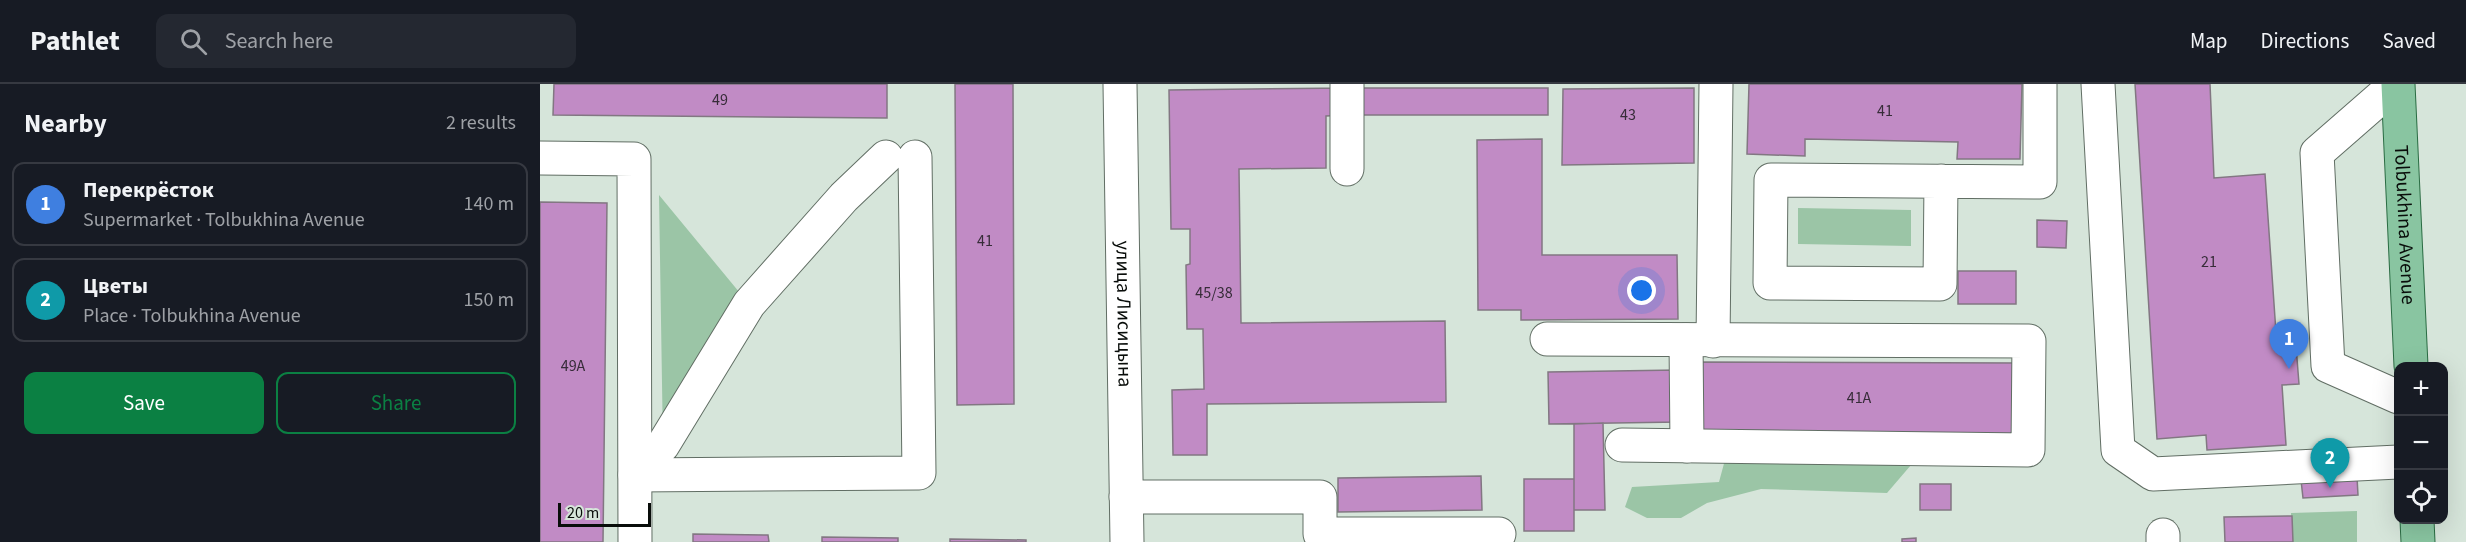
<!DOCTYPE html>
<html lang="en">
<head>
<meta charset="utf-8">
<style>
  body { margin:0; font-family:"Source Sans 3",sans-serif; background:#242831; color:#f1f3f6 }
  .controls { position:absolute; right:18px; bottom:18px; display:grid; overflow:hidden; border-radius:12px; box-shadow:0 6px 24px #0002 }
  .controls button { width:54px; height:54px; display:grid; place-items:center; padding:0; border:0; border-bottom:2px solid #363941; background:#171b24; color:#f1f3f6; font:30px sans-serif }
  .scale { position:absolute; left:18px; bottom:15px; width:93px; box-sizing:border-box; padding-left:6px; border:3px solid #090d0a; border-top:0; font-size:16px; line-height:21px; white-space:nowrap; color:#090d0a; -webkit-text-stroke:4px #d6e5da; paint-order:stroke }
  .you { position:absolute; left:1102px; top:207px; width:21px; height:21px; margin:-15px; border:4px solid #fff; border-radius:50%; background:#1a73e8; box-shadow:0 0 0 9px #1a73e833 }
  .badge { display:grid; place-items:center; width:39px; height:39px; border-radius:50%; background:#0b8043; color:#fff; font-size:20px; font-weight:700 }
  .pin { position:absolute; translate:-50% -50px; filter:drop-shadow(0 2px 3px #0008) }
  .pin::after { content:''; position:absolute; top:32px; width:21px; height:18px; background:inherit; clip-path:polygon(0 0,100% 0,50% 100%) }
  .list { margin:0; padding:0; list-style:none }
  h2 { display:flex; justify-content:space-between; align-items:center; height:78px; margin:0; padding:0 24px; font-size:26px }
  h2 small { font-size:20px; font-weight:400; color:#9ea1a6 }
  .list li { display:grid; grid-template-columns:39px 1fr auto; gap:18px; align-items:center; box-sizing:border-box; height:84px; margin:0 12px 12px; padding:0 12px; border:2px solid #363941; border-radius:12px }
  .list b { display:block; font-size:22px; white-space:nowrap }
  .list p { margin:0; font-size:20px; white-space:nowrap; color:#9ea1a6 }
  .list em { font-size:20px; font-style:normal; color:#9ea1a6 }
  .actions { display:flex; gap:12px; padding:18px 24px }
  .actions a { flex:1; padding:14px 0; border:2px solid #0b8043; border-radius:12px; text-align:center; font-size:21px; color:#0b8043 }
  .actions .main { background:#0b8043; color:#fff }
  .icon { flex:none; width:33px; height:33px; fill:none; stroke:currentColor; stroke-width:2; stroke-linecap:round; stroke-linejoin:round }
  .map { position:relative; flex:none; width:1926px; height:458px; overflow:hidden }
  header { display:flex; align-items:center; gap:36px; box-sizing:border-box; height:84px; padding:0 30px; background:#171b24; border-bottom:2px solid #363941 }
  header strong { font-size:28px }
  nav { display:flex; gap:33px; margin-inline-start:auto; font-size:21px }
  .search { width:420px; height:54px; background:#242831; display:flex; align-items:center; gap:15px; box-sizing:border-box; padding:0 21px; border-radius:12px; color:#9ea1a6; font-size:22px }
  main { display:flex }
  aside { flex:1; background:#171b24 }
  .map>svg:first-child { display:block }
</style>
</head>
<body>
<header>
<strong>Pathlet</strong>
<div class="search"><svg class="icon" aria-label="search" viewBox="0 0 24 24"><circle cx="10" cy="10" r="6"/><path d="M15 15l6 6"/></svg>Search here</div>
<nav><a>Map</a><a>Directions</a><a>Saved</a></nav>
</header>
<main>
<aside>
<h2>Nearby<small>2 results</small></h2>
<ul class="list">
<li><span class="badge" style="background:#3f7fe0">1</span><div><b>Перекрёсток</b><p>Supermarket · Tolbukhina Avenue</p></div><em>140 m</em></li>
<li><span class="badge" style="background:#0f9aa8">2</span><div><b>Цветы</b><p>Place · Tolbukhina Avenue</p></div><em>150 m</em></li>
</ul>
<div class="actions"><a class="main">Save</a><a>Share</a></div>
</aside>
<div class="map">
<svg width="1926" height="458" viewBox="0 0 1926 458">
  <rect width="100%" height="100%" fill="#d6e5da"/>
  <!-- green -->
  <path fill="#9bc5a6" d="M119 111 209 220 123 361Z
    M1258 124 1371 126V162L1258 160Z
    M1192 350 1377 374 1347 409 1221 405 1167 419 1141 434H1107L1085 423 1092 403 1179 398Z
    M1817 427V458H1752L1751 429Z"/>
  <!-- building -->
  <path fill="#c18bc5" stroke="#827782" stroke-width="1.5" d="M14 0H347V34L13 31Z
    M415 0H473L474 320 417 321Z
    M1209 0H1482L1480 75H1417L1418 58 1265 55V72L1207 70Z
    M1595 0H1670L1674 94 1725 90 1737 263 1756 262 1759 300 1742 301 1746 361 1667 366 1666 351 1617 355Z
    M807 4V31L786 32V84L699 85 701 239 905 237 906 318 667 320V371H633L632 306 664 305 663 245H647L646 181 650 180V145H631L629 6Z
    M807 4H1008V31H807Z
    M1154 4V79L1022 81 1023 5Z
    M1002 55V171H1137L1138 235 981 236V226H938L937 56Z
    M0 118 67 119 63 458H0Z
    M1497 136 1527 137 1526 164 1497 163Z
    M1418 187H1476V220H1418Z
    M1158 278 1480 279V351L1158 349Z
    M1138 286 1139 338 1009 340 1008 288Z
    M1063 339 1065 426H1034V340Z
    M941 392 942 426 798 428V394Z
    M1817 393 1818 411 1763 414 1761 396Z
    M984 395H1034V447H984Z
    M1380 400H1411V426H1380Z
    M1752 432 1753 458H1685L1684 433Z
    M153 450 228 451 229 458H153Z
    M282 453 358 454V458H282Z
    M1376 454V458H1362V455Z
    M410 455 486 456V458H410Z"/>
  <g fill="none" stroke-linecap="round" stroke-linejoin="round">
    <defs>
      <g id="minor">
        <path id="s1" d="M580 0 587 458"/>
        <path d="M807 0V85"/>
        <path d="M1558 0 1578 366 1613 390 1858 378"/>
        <path d="M1856 0 1777 69 1788 282 1858 313"/>
        <path d="M346 73 304 113 209 220 123 361 95 391 379 389 375 73"/>
        <path d="M0 74 94 75 95 458"/>
        <path d="M1401 97 1400 200 1230 199 1231 96 1500 98V0"/>
        <path d="M1007 255 1489 257 1488 366 1082 361"/>
        <path d="M1146 256 1147 362"/>
        <path d="M1173 257 1176 0"/>
        <path d="M586 413H780V450H959"/>
        <path d="M1623 451V458"/>
      </g>
      <g id="major">
        <path id="s2" d="M1858 0 1871 282"/>
        <path d="M1877 436 1878 458"/>
      </g>
    </defs>
    <!-- minor casing -->
    <use href="#minor" stroke="#616e64" stroke-width="35"/>
    <!-- major casing -->
    <use href="#major" stroke="#2a6c43" stroke-width="35"/>
    <!-- minor -->
    <use href="#minor" stroke="#fff" stroke-width="33"/>
    <!-- major -->
    <use href="#major" stroke="#89c5a1" stroke-width="33"/>
  </g>
  <g text-anchor="middle" dominant-baseline="central" stroke-width="6" stroke-linejoin="round" paint-order="stroke">
    <!-- number labels -->
    <g font-size="16" fill="#372c39">
      <text x="180" y="16">49</text>
      <text x="1345" y="27">41</text>
      <text x="1088" y="31">43</text>
      <text x="445" y="157">41</text>
      <text x="1669" y="178">21</text>
      <text x="674" y="209">45/38</text>
      <text x="33" y="282">49А</text>
      <text x="1319" y="314">41А</text>
    </g>
    <!-- street labels -->
    <g font-size="20" fill="#090d0a" stroke="#d6e5da">
      <text stroke="none"><textPath href="#s2" startOffset="141">Tolbukhina Avenue</textPath></text>
      <text stroke="none"><textPath href="#s1" startOffset="230">улица Лисицына</textPath></text>
    </g>
  </g>
</svg>
<div class="controls">
<button>+</button>
<button>−</button>
<button><svg class="icon" aria-label="locate" viewBox="0 0 24 24"><circle cx="12" cy="12" r="6"/><path d="M12 2v4M12 18v4M2 12h4M18 12h4"/></svg></button>
</div>
<div class="scale">20 m</div>
<div class="you"></div>
<div class="pin badge" style="left:1749px;top:285px;background:#3f7fe0">1</div>
<div class="pin badge" style="left:1790px;top:404px;background:#0f9aa8">2</div>
</div>
</main>
</body>
</html>
